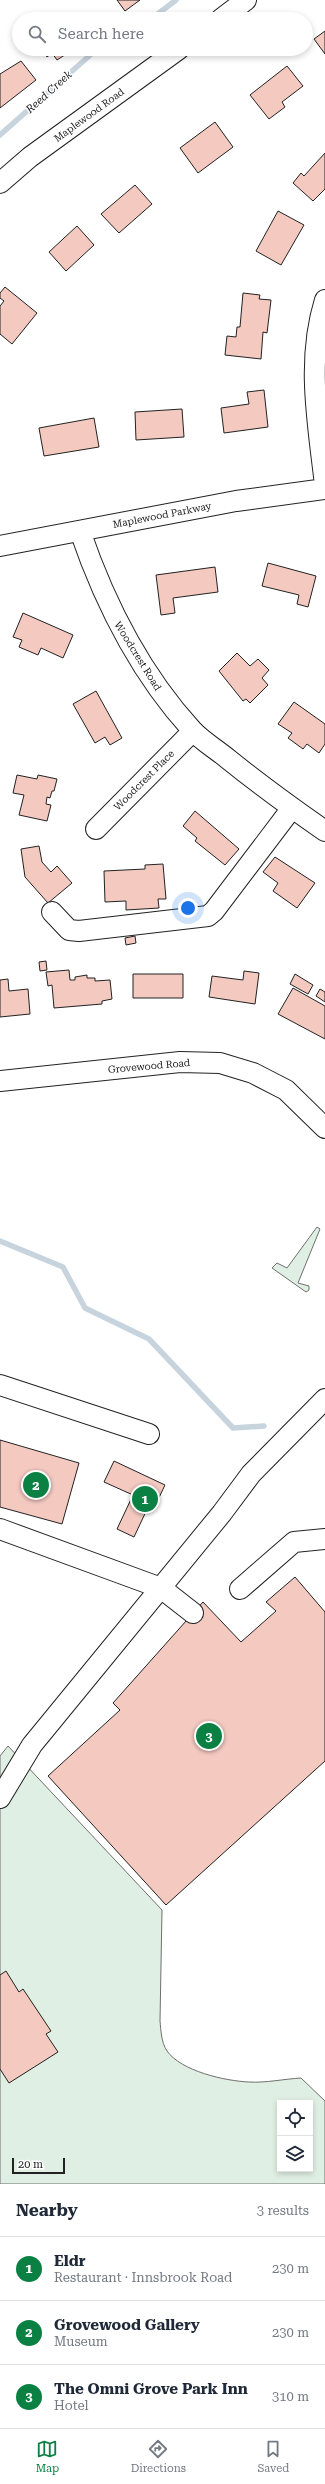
<!DOCTYPE html>
<html lang="en">
<head>
<meta charset="utf-8">
<style>
  body { margin:0; font-family:"Roboto Serif",serif; background:#f2f2f3; color:#1f2937 }
  .controls { position:absolute; right:12px; bottom:12px; display:grid; overflow:hidden; border-radius:0px; box-shadow:0 2px 6px #0003 }
  .controls button { width:36px; height:36px; display:grid; place-items:center; padding:0; border:0; border-bottom:1px solid #e0e1e3; background:#fff; color:#1f2937; font:20px sans-serif }
  .scale { position:absolute; left:12px; bottom:10px; width:53px; box-sizing:border-box; padding-left:4px; border:2px solid #222; border-top:0; font-size:11px; line-height:14px; white-space:nowrap; color:#222; -webkit-text-stroke:3px #fff; paint-order:stroke }
  .you { position:absolute; left:188px; top:908px; width:14px; height:14px; margin:-10px; border:3px solid #fff; border-radius:50%; background:#1a73e8; box-shadow:0 0 0 6px #1a73e833 }
  .badge { display:grid; place-items:center; width:26px; height:26px; border-radius:50%; background:#0b8043; color:#fff; font-size:13px; font-weight:700 }
  .pin { position:absolute; translate:-50% -50%; border:2px solid #fff; box-shadow:0 1px 4px #0006 }
  .list { margin:0; padding:0; list-style:none }
  h2 { display:flex; justify-content:space-between; align-items:center; height:52px; margin:0; padding:0 16px; font-size:17px }
  h2 small { font-size:13px; font-weight:400; color:#747a83 }
  .list li { display:grid; grid-template-columns:26px 1fr auto; gap:12px; align-items:center; box-sizing:border-box; height:64px; padding:0 16px; border-top:1px solid #e0e1e3 }
  .list b { display:block; font-size:15px; white-space:nowrap }
  .list p { margin:0; font-size:13px; white-space:nowrap; color:#747a83 }
  .list em { font-size:13px; font-style:normal; color:#747a83 }
  .icon { flex:none; width:22px; height:22px; fill:none; stroke:currentColor; stroke-width:2; stroke-linecap:round; stroke-linejoin:round }
  .map { position:relative; flex:none; width:325px; height:2184px; overflow:hidden }
  .search { position:absolute; background:#fff; box-shadow:0 2px 6px #0003; left:12px; right:12px; top:12px; height:44px; display:flex; align-items:center; gap:10px; box-sizing:border-box; padding:0 14px; border-radius:22px; color:#747a83; font-size:15px }
  .sheet { height:244px; background:#fff }
  nav { display:flex; justify-content:space-around; align-items:center; box-sizing:border-box; height:56px; border-top:1px solid #e0e1e3; background:#fff; font-size:11px; color:#747a83 }
  nav a { display:grid; justify-items:center; gap:2px }
  nav .on { color:#0b8043 }
  .map>svg:first-child { display:block }
</style>
</head>
<body>
<div class="map">
<svg width="325" height="2184" viewBox="0 0 325 2184">
  <rect width="100%" height="100%" fill="#fff"/>
  <!-- green -->
  <path fill="#e0efe3" stroke="#6f6f6f" fill-rule="evenodd" d="M317 1227 320 1229 298 1283 309 1286V1290L306 1292 272 1268 277 1263 287 1268Z
    M8 1746 162 1910 160 2021C161 2030 161 2042 167 2051 181 2071 225 2081 249 2082 266 2083 284 2079 301 2078L325 2101V2184H0V1756ZM280 2103H310V2169H280Z"/>
  <g fill="none" stroke-linecap="round" stroke-linejoin="round">
    <!-- stream -->
    <path stroke="#c7d3dd" stroke-width="5.5" d="M151 19 176 0
      M0 135 97 49
      M0 1241 63 1267 85 1308 149 1339 233 1428 264 1426"/>
  </g>
  <!-- building -->
  <path fill="#f3c9c0" stroke="#222" d="M117 0H140L125 11Z
    M82 13 86 19H74Z
    M325 31V54L314 39Z
    M42 49H74L57 60 52 53 47 57Z
    M21 61 36 80 0 108V74Z
    M287 66 303 86 282 102 285 107 269 119 250 95Z
    M215 122 233 147 198 173 180 148Z
    M325 153V189L313 201 293 183 301 173 304 176Z
    M135 185 152 204 119 233 101 214Z
    M278 211 304 225 281 265 256 251Z
    M77 226 94 245 66 271 49 252Z
    M5 287 37 313 12 344 0 334V306L4 301 0 298V293Z
    M243 293 260 295 259 299 271 300 267 333 263 332 261 359 225 355 227 336 236 337 237 327H240Z
    M264 390 268 427 224 433 221 408 249 404 247 392Z
    M182 409 184 437 136 440 135 412Z
    M94 418 99 447 44 456 39 428Z
    M268 563 316 576 308 607 297 604 299 595 262 586Z
    M215 567 218 592 173 598 175 613 161 615 156 575Z
    M23 613 73 635 63 658 41 648 38 655 19 647 22 640 13 637Z
    M237 653 250 666 258 659 269 670 262 678 268 685 250 703 246 699 243 701 219 671Z
    M96 691 122 738 110 745 105 737 95 743 73 704Z
    M294 702 325 724V744L319 753 307 744 303 749 288 738 292 733 278 724Z
    M17 775 37 779 38 775 57 779 54 791H52L50 798 47 797 46 804 51 805 47 821 19 815 24 795 13 793Z
    M195 811 239 849 225 865 195 841 197 838 183 826Z
    M39 846 42 862 51 872 57 866 72 883 48 903 25 877 21 849Z
    M275 857 315 883 297 908 273 891 278 883 263 872Z
    M163 864 166 899H158L159 908 126 910V901L105 902 104 871 145 869V865Z
    M135 936 136 943 126 945 125 938Z
    M46 961 47 970 40 971 39 962Z
    M69 970 70 980H75V977L87 975V978H95V981L110 980 112 999 102 1001V1004L54 1008 52 985 48 986 46 972Z
    M244 971 259 973 255 1004 209 997 212 976 243 980Z
    M133 974H183V998H133Z
    M295 974 313 985 308 994 290 984Z
    M8 979 9 991 28 989 30 1014 0 1017V980Z
    M293 988 325 1006V1039L278 1014Z
    M320 989 325 992V1002L316 996Z
    M0 1440 79 1463 62 1524 0 1507Z
    M114 1461 165 1485 155 1506 150 1503 134 1537 117 1529 133 1495 104 1482Z
    M295 1577 325 1612V1761L166 1905 48 1776 120 1710 113 1703 203 1602 241 1642 276 1611 266 1602Z
    M6 1971 19 1992 23 1989 51 2031 46 2034 58 2052 9 2083 0 2069V1975Z"/>
  <g fill="none" stroke-linecap="round" stroke-linejoin="round">
    <defs>
      <path id="minor" d="M221 19 246 0
        M0 183 30 157 179 49
        M325 300C306 360 318 424 325 485
        M80 531C105 604 139 672 192 730 202 741 216 749 228 759 259 784 292 808 325 831
        M0 546 236 501 325 489
        M96 829 193 731
        M52 912 69 930 79 931 208 916 214 911 292 808
        M0 1081 180 1062 220 1063 253 1073 286 1090 325 1128
        M0 1385 149 1434
        M0 1529 161 1588 193 1613
        M240 1589 294 1542 325 1539
        M0 1798 32 1745 222 1513 251 1474 325 1399"/>
    </defs>
    <!-- minor casing -->
    <use href="#minor" stroke="#222" stroke-width="22"/>
    <!-- minor -->
    <use href="#minor" stroke="#fff" stroke-width="20"/>
  </g>
  <g text-anchor="middle" dominant-baseline="central" stroke-width="3" stroke-linejoin="round" paint-order="stroke">
    <!-- street labels -->
    <g font-size="10" fill="#222" stroke="#fff">
      <text transform="translate(89 115) rotate(-36)">Maplewood Road</text>
      <text transform="translate(162 515) rotate(-11)">Maplewood Parkway</text>
      <text transform="translate(138 656) rotate(58)">Woodcrest Road</text>
      <text transform="translate(144 780) rotate(-45)">Woodcrest Place</text>
      <text transform="translate(149 1066) rotate(-5)">Grovewood Road</text>
    </g>
    <!-- water labels -->
    <g font-size="11" font-style="italic" fill="#222" stroke="#fff">
      <text transform="translate(49 92) rotate(-42)">Reed Creek</text>
    </g>
  </g>
</svg>
<div class="controls">
<button><svg class="icon" aria-label="locate" viewBox="0 0 24 24"><circle cx="12" cy="12" r="6"/><path d="M12 2v4M12 18v4M2 12h4M18 12h4"/></svg></button>
<button><svg class="icon" aria-label="layers" viewBox="0 0 24 24"><path d="M12 4l9 5-9 5-9-5zM3 14l9 5 9-5"/></svg></button>
</div>
<div class="scale">20 m</div>
<div class="you"></div>
<div class="pin badge" style="left:145px;top:1499px">1</div>
<div class="pin badge" style="left:36px;top:1485px">2</div>
<div class="pin badge" style="left:209px;top:1736px">3</div>
<div class="search"><svg class="icon" aria-label="search" viewBox="0 0 24 24"><circle cx="10" cy="10" r="6"/><path d="M15 15l6 6"/></svg>Search here</div>
</div>
<section class="sheet">
<h2>Nearby<small>3 results</small></h2>
<ul class="list">
<li><span class="badge">1</span><div><b>Eldr</b><p>Restaurant · Innsbrook Road</p></div><em>230 m</em></li>
<li><span class="badge">2</span><div><b>Grovewood Gallery</b><p>Museum</p></div><em>230 m</em></li>
<li><span class="badge">3</span><div><b>The Omni Grove Park Inn</b><p>Hotel</p></div><em>310 m</em></li>
</ul>
</section>
<nav>
<a class="on"><svg class="icon" aria-label="map" viewBox="0 0 24 24"><path d="M3 6l6-2 6 2 6-2v14l-6 2-6-2-6 2zM9 4v14M15 6v14"/></svg>Map</a>
<a><svg class="icon" aria-label="directions" viewBox="0 0 24 24"><path d="M12 3l9 9-9 9-9-9zM9 14v-3h6M13 9l2 2-2 2"/></svg>Directions</a>
<a><svg class="icon" aria-label="saved" viewBox="0 0 24 24"><path d="M7 4h10v16l-5-4-5 4z"/></svg>Saved</a>
</nav>
</body>
</html>
